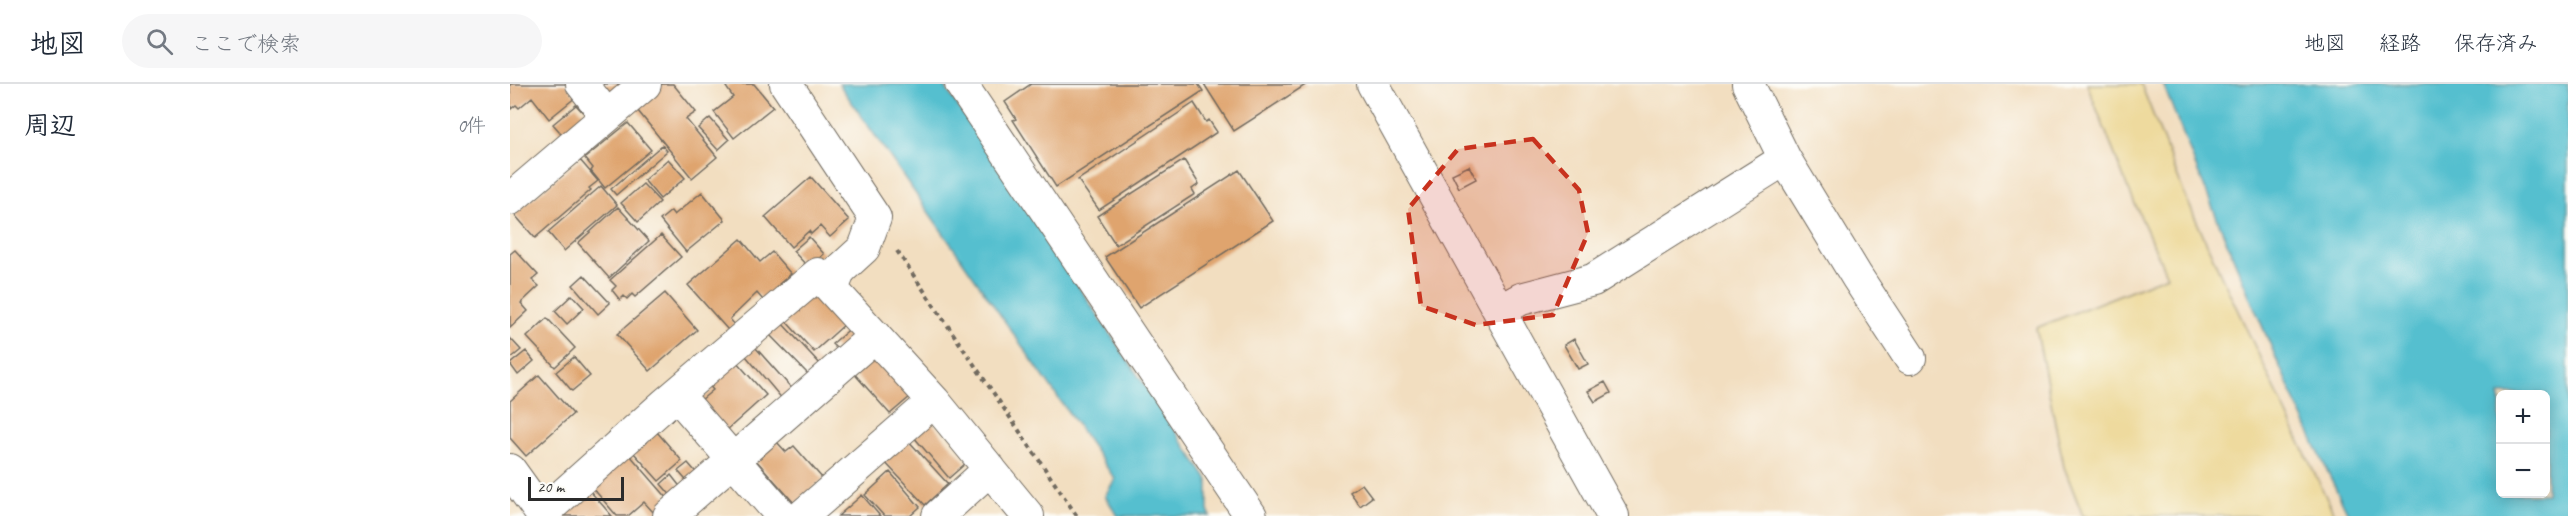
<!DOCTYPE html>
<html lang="ja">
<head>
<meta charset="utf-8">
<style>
  body { margin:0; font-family:Caveat,"Klee One",sans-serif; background:#f6f6f7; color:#1f2937 }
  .controls { position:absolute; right:18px; bottom:18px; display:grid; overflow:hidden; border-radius:9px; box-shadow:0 3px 15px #0003 }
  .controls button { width:54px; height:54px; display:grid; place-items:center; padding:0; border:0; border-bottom:2px solid #e0e1e3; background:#fff; color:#1f2937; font:30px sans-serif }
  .scale { position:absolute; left:18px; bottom:15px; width:96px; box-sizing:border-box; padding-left:6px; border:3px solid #2b2b2b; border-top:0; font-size:16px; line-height:21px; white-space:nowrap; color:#2b2b2b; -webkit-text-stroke:4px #fdfcf7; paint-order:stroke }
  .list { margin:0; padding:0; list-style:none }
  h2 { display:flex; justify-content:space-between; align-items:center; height:78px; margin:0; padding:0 24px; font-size:26px }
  h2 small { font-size:20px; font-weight:400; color:#747a83 }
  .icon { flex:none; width:33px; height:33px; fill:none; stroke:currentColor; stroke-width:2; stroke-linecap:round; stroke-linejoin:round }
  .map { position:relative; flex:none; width:2058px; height:432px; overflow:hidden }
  header { display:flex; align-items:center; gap:36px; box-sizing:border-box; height:84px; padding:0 30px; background:#fff; border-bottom:2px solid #e0e1e3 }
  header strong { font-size:28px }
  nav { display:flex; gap:33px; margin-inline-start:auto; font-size:21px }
  .search { width:420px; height:54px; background:#f6f6f7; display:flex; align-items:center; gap:15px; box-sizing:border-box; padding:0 21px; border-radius:33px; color:#747a83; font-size:22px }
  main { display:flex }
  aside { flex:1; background:#fff }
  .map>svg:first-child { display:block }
</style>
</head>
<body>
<header>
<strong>地図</strong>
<div class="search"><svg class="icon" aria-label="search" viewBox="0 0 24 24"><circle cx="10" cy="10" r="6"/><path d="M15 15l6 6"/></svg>ここで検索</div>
<nav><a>地図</a><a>経路</a><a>保存済み</a></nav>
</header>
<main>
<aside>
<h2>周辺<small>0件</small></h2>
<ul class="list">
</ul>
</aside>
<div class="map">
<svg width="2058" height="432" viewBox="0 0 2058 432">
  <rect width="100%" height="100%" fill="#fdfcf7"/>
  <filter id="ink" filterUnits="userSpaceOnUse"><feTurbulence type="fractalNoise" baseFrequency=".0167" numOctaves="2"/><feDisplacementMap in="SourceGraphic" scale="12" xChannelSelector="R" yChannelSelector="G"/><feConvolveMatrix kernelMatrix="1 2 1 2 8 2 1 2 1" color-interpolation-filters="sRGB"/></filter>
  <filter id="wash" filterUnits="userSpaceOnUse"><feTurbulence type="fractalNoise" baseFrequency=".008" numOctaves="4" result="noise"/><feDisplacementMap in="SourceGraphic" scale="24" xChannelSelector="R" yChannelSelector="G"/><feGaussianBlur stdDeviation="1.35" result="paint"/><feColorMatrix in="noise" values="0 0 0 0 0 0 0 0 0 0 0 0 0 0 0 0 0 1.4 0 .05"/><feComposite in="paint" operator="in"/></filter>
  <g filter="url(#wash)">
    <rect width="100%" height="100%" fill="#f2dec0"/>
    <!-- sand -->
    <path fill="#eeda9e" stroke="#8c8264" stroke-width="1.5" d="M1577 0H1631L1674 109 1710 189 1825 432H1573L1554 383 1526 244 1657 192 1617 102Z"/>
    <!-- water -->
    <path fill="#54bfcf" stroke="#40757d" stroke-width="1.5" fill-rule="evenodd" d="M329 0H433L698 396V427L701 432H608L595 412 605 395Z
      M1653 0H2058V432H1839C1770 291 1711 146 1653 0ZM2036 310V410H1990V310Z"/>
    <g id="blocks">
      <!-- building -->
      <path fill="#dfa46e" d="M0 0H56L66 13 39 35 22 13 9 24 6 21 1 25Z
        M87 0H114L98 13Z
        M152 0H163L186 28 176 35 207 73 182 94 124 22Z
        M220 0H244L263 23 224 54 204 28 223 13 216 3Z
        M521 0H688L693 7 546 103 503 36 506 35 495 18Z
        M694 0H797L724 47Z
        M684 19 696 38 699 36 707 48 589 126 568 96Z
        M66 21 79 35 56 55 43 40Z
        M200 34 219 56 208 66 188 44Z
        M118 39 141 66 95 104 81 87 83 84 75 74Z
        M152 61 157 67 106 111 101 105Z
        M158 75 175 94 150 115 134 96Z
        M70 76 88 97 79 104 81 106 25 154 4 130Z
        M674 76 689 100 682 105 685 110 606 161 587 132Z
        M959 82 966 95 949 104 942 90Z
        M729 86 763 137 629 224 595 173Z
        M301 93 339 136 320 153 310 142 301 150 299 147 281 163 255 133Z
        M133 100 150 118 128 138 111 119Z
        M91 102 107 121 54 167 38 148Z
        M192 108 215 136 176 168 150 136 161 127 164 131Z
        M108 123 139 157 99 194 68 159Z
        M151 151 171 173 125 213 122 210 117 215 114 212 110 216 102 206 106 202 100 196Z
        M299 153 314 170 299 184 283 167Z
        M231 155 250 178 262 168 281 190 269 200 276 208 259 223 247 209 220 235 225 241 218 246 178 201Z
        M5 166 28 191 22 196 29 202 11 219 18 227 0 244V170Z
        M74 191 100 219 88 230 63 201Z
        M306 207 335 240 304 268 274 235Z
        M155 209 187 246 140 287 107 250Z
        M62 211 74 224 57 240 45 227Z
        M37 234 65 264 45 283 17 253Z
        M270 237 312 282 304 289 301 287 298 290 258 249Z
        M342 243 348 250 329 267 322 260Z
        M0 254 11 266 0 275Z
        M1064 255 1078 280 1068 285 1054 261Z
        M245 263 285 308 274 317 236 272Z
        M16 267 24 277 8 291 0 280Z
        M362 268 401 312 380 330 341 286Z
        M64 273 80 292 62 307 46 288Z
        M225 276 256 311 217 346 191 316 203 306 198 300Z
        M29 291 63 330 16 372 0 354V317Z
        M1095 298 1101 309 1085 318 1078 307Z
        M420 337 456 379 439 394 403 352Z
        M147 348 172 377 149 397 124 369Z
        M396 354 438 400 415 421 373 376Z
        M266 357 276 368 284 362 313 395 285 420 245 375Z
        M119 370 159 416 144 429 134 418 118 432H107L81 402Z
        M178 379 190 393 181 402 168 387Z
        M380 388 410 423 400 432H374L355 411Z
        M161 391 172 405 163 414 151 400Z
        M852 400 862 413 850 422 840 408Z
        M80 407 102 432H55L53 430Z
        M352 411 370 432H328Z"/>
    </g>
  </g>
  <g filter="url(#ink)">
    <use href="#blocks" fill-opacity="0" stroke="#716a5f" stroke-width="1.5"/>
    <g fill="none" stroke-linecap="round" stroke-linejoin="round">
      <defs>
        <path id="minor" d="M72 0 97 32
          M276 0 365 134 354 164 330 186 322 205
          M451 0 741 432
          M863 0 1103 432
          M1238 0 1275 75 1347 193 1400 274
          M0 115 135 0
          M989 227 1011 215 1083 196 1275 75
          M168 312 272 432
          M0 386 33 432
          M33 429 155 320 308 190 424 317 518 432
          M159 432 365 252
          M292 432 424 317
          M428 432 480 385"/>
      </defs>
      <!-- minor casing -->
      <use href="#minor" stroke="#716a5f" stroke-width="34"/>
      <!-- path -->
      <path stroke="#716a5f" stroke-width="4" stroke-dasharray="4.5 4.5" stroke-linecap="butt" d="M387 167 567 432"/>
      <!-- minor -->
      <use href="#minor" stroke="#fff" stroke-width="32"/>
    </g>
  </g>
  <!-- marked area -->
  <path fill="#c8321e" fill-opacity="0.2" stroke="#c8321e" stroke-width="4.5" stroke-dasharray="12 8" stroke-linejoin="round" d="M1023 55 1069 106 1078 149 1043 231 966 241 911 222 898 125 948 65Z"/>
</svg>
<div class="controls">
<button>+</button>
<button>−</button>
</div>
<div class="scale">20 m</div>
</div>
</main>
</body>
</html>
